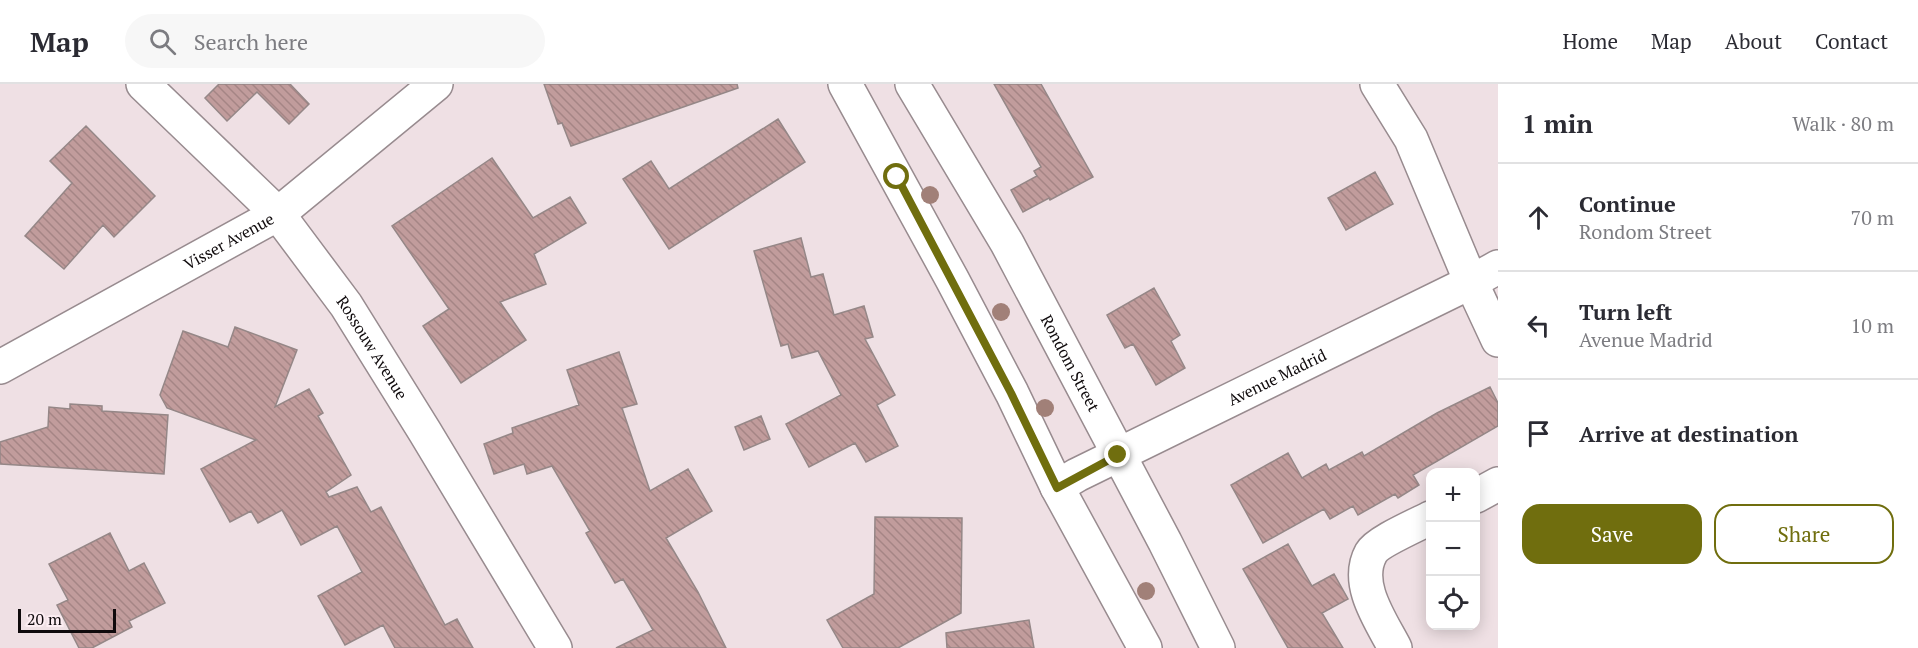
<!DOCTYPE html>
<html lang="en">
<head>
<meta charset="utf-8">
<style>
  body { margin:0; font-family:"PT Serif",serif; background:#f7f7f7; color:#2b2b33 }
  .controls { position:absolute; right:18px; bottom:18px; display:grid; overflow:hidden; border-radius:12px; box-shadow:0 3px 15px #0003 }
  .controls button { width:54px; height:54px; display:grid; place-items:center; padding:0; border:0; border-bottom:2px solid #e1e1e2; background:#fff; color:#2b2b33; font:30px sans-serif }
  .scale { position:absolute; left:18px; bottom:15px; width:98px; box-sizing:border-box; padding-left:6px; border:3px solid #0f0a0c; border-top:0; font-size:16px; line-height:21px; white-space:nowrap; color:#0f0a0c; -webkit-text-stroke:4px #fcedf2; paint-order:stroke }
  .stop { position:absolute; width:18px; height:18px; margin:-14px; border:4px solid #706e0e; border-radius:50%; background:#fff }
  .stop.end { background:#706e0e; border-color:#fff; box-shadow:0 2px 6px #0008 }
  .list { margin:0; padding:0; list-style:none }
  h2 { display:flex; justify-content:space-between; align-items:center; height:78px; margin:0; padding:0 24px; font-size:26px }
  h2 small { font-size:20px; font-weight:400; color:#7c7c81 }
  .list li { display:grid; grid-template-columns:39px 1fr auto; gap:18px; align-items:center; box-sizing:border-box; height:108px; padding:0 24px; border-top:2px solid #e1e1e2 }
  .list b { display:block; font-size:22px; white-space:nowrap }
  .list p { margin:0; font-size:20px; white-space:nowrap; color:#7c7c81 }
  .list em { font-size:20px; font-style:normal; color:#7c7c81 }
  .actions { display:flex; gap:12px; padding:18px 24px }
  .actions a { flex:1; padding:14px 0; border:2px solid #706e0e; border-radius:18px; text-align:center; font-size:21px; color:#706e0e }
  .actions .main { background:#706e0e; color:#fff }
  .icon { flex:none; width:33px; height:33px; fill:none; stroke:currentColor; stroke-width:2; stroke-linecap:round; stroke-linejoin:round }
  .map { position:relative; flex:none; width:1498px; height:564px; overflow:hidden }
  header { display:flex; align-items:center; gap:36px; box-sizing:border-box; height:84px; padding:0 30px; background:#fff; border-bottom:2px solid #e1e1e2 }
  header strong { font-size:28px }
  nav { display:flex; gap:33px; margin-inline-start:auto; font-size:21px }
  .search { width:420px; height:54px; background:#f7f7f7; display:flex; align-items:center; gap:15px; box-sizing:border-box; padding:0 21px; border-radius:33px; color:#7c7c81; font-size:22px }
  main { display:flex }
  aside { flex:1; background:#fff }
  .map>svg:first-child { display:block }
</style>
</head>
<body>
<header>
<strong>Map</strong>
<div class="search"><svg class="icon" aria-label="search" viewBox="0 0 24 24"><circle cx="10" cy="10" r="6"/><path d="M15 15l6 6"/></svg>Search here</div>
<nav><a>Home</a><a>Map</a><a>About</a><a>Contact</a></nav>
</header>
<main>
<div class="map">
<svg width="1498" height="564" viewBox="0 0 1498 564">
  <defs>
    <pattern id="building-back-hatch" width="6" height="6" patternUnits="userSpaceOnUse" patternTransform="scale(1.5)"><rect width="6" height="6" fill="#c19c9c"/><path d="M-1 5l2 2M0 0l6 6M5-1l2 2" fill="none" stroke="#a58585"/></pattern>
  </defs>
  <rect width="100%" height="100%" fill="#efe0e4"/>
  <!-- building -->
  <path fill="url(#building-back-hatch)" stroke="#958787" stroke-width="1.5" d="M219 0H290L309 20 289 40 257 8 227 37 205 14Z
    M544 0H737L738 4 571 62 562 39 558 40Z
    M994 0H1041L1093 93 1050 116 1049 114 1023 128 1011 106 1037 92 1034 87 1041 83Z
    M778 35 805 78 669 165 623 95 651 77 669 105Z
    M86 42 155 112 114 153 103 141 64 185 25 152 72 99 50 77Z
    M492 74 533 134 570 113 586 139 534 170 546 200 500 218 526 256 461 299 423 242 449 225 392 142Z
    M1375 88 1393 120 1346 146 1328 114Z
    M801 154 811 193 823 190 834 231 864 222 873 253 865 255 895 311 877 321 898 362 866 378 855 359 809 383 786 340 841 311 818 267 792 274 788 260 781 262 754 167Z
    M1154 204 1180 251 1171 257 1185 284 1156 301 1133 260 1125 264 1107 231Z
    M235 243 297 266 275 323 309 305 323 329 318 332 351 391 326 408 329 413 357 403 371 428 381 423 445 541 457 535 473 564H395L383 541 345 561 318 512 362 488 337 442 301 461 282 426 258 439 251 427 230 438 201 385 256 356 167 324 160 311 183 247 228 263Z
    M619 268 637 320 622 324 650 407 688 385 712 427 666 454 698 508 726 564H616L653 546 623 495 615 499 586 449 590 447 552 382 527 390 524 380 494 390 484 360 513 349 512 344 579 321 567 286Z
    M1490 303 1498 319V342L1413 391 1419 401 1398 414 1395 410 1358 431 1353 422 1330 435 1324 425 1263 459 1231 401 1288 369 1302 394 1326 380 1329 386 1362 368 1364 372 1437 329Z
    M70 320 102 322V327L168 331 164 390 0 380V358L48 343 49 323 70 325Z
    M761 332 770 355 744 366 735 343Z
    M875 433 962 434 961 529 898 564H843L827 536 874 510Z
    M110 449 129 487 144 479 165 519 129 537 132 543 92 564H79L57 521 68 516 49 480Z
    M1288 460 1312 502 1334 490 1348 515 1322 529 1343 564H1288L1243 485Z
    M1029 536 1034 564H947L946 549Z"/>
  <g fill="none" stroke-linecap="round" stroke-linejoin="round">
    <defs>
      <g id="minor">
        <path id="s1" d="M143 0 278 130 346 221 425 348 555 564"/>
        <path d="M1377 0 1411 55 1471 198 1498 256"/>
        <path id="s2" d="M0 283 278 130 436 0"/>
        <path id="s3" d="M1057 403 1077 391 1471 198 1498 183"/>
        <path d="M1476 412 1498 400"/>
        <path d="M1395 564C1381 537 1354 500 1371 469 1377 458 1417 441 1430 434"/>
      </g>
      <g id="tertiary">
        <path d="M845 0 952 195 1012 309 1057 403 1145 564"/>
        <path id="s4" d="M912 0 1007 159 1165 458 1218 564"/>
      </g>
    </defs>
    <!-- minor casing -->
    <use href="#minor" stroke="#988b8f" stroke-width="36"/>
    <!-- tertiary casing -->
    <use href="#tertiary" stroke="#988b8f" stroke-width="36"/>
    <!-- minor -->
    <use href="#minor" stroke="#fff" stroke-width="33"/>
    <!-- tertiary -->
    <use href="#tertiary" stroke="#fff" stroke-width="33"/>
  </g>
  <!-- trees -->
  <g fill="#a18078">
    <circle cx="930" cy="111" r="9"/>
    <circle cx="1001" cy="228" r="9"/>
    <circle cx="1045" cy="324" r="9"/>
    <circle cx="1146" cy="507" r="9"/>
  </g>
  <g fill="none" stroke-linecap="round" stroke-linejoin="round">
    <!-- route -->
    <path stroke="#706e0e" stroke-width="8" d="M897 93 1011 309 1057 404 1118 371"/>
  </g>
  <g text-anchor="middle" dominant-baseline="central" stroke-width="4.5" stroke-linejoin="round" paint-order="stroke">
    <!-- street labels -->
    <g font-size="16" fill="#0f0a0c" stroke="#fcedf2">
      <text stroke="none"><textPath href="#s2" startOffset="261">Visser Avenue</textPath></text>
      <text stroke="none"><textPath href="#s1" startOffset="351">Rossouw Avenue</textPath></text>
      <text stroke="none"><textPath href="#s4" startOffset="321">Rondom Street</textPath></text>
      <text stroke="none"><textPath href="#s3" startOffset="246">Avenue Madrid</textPath></text>
    </g>
  </g>
</svg>
<div class="controls">
<button>+</button>
<button>−</button>
<button><svg class="icon" aria-label="locate" viewBox="0 0 24 24"><circle cx="12" cy="12" r="6"/><path d="M12 2v4M12 18v4M2 12h4M18 12h4"/></svg></button>
</div>
<div class="scale">20 m</div>
<div class="stop" style="left:897px;top:93px"></div>
<div class="stop end" style="left:1118px;top:371px"></div>
</div>
<aside>
<h2>1 min<small>Walk · 80 m</small></h2>
<ul class="list">
<li><svg class="icon" aria-label="ahead" viewBox="0 0 24 24"><path d="M12 20V5M6 11l6-6 6 6"/></svg><div><b>Continue</b><p>Rondom Street</p></div><em>70 m</em></li>
<li><svg class="icon" aria-label="left" viewBox="0 0 24 24"><path d="M17 20v-9H6M10 6l-5 5 5 5"/></svg><div><b>Turn left</b><p>Avenue Madrid</p></div><em>10 m</em></li>
<li><svg class="icon" aria-label="arrive" viewBox="0 0 24 24"><path d="M6 21V4h12l-3 4 3 4H6"/></svg><div><b>Arrive at destination</b></div></li>
</ul>
<div class="actions"><a class="main">Save</a><a>Share</a></div>
</aside>
</main>
</body>
</html>
